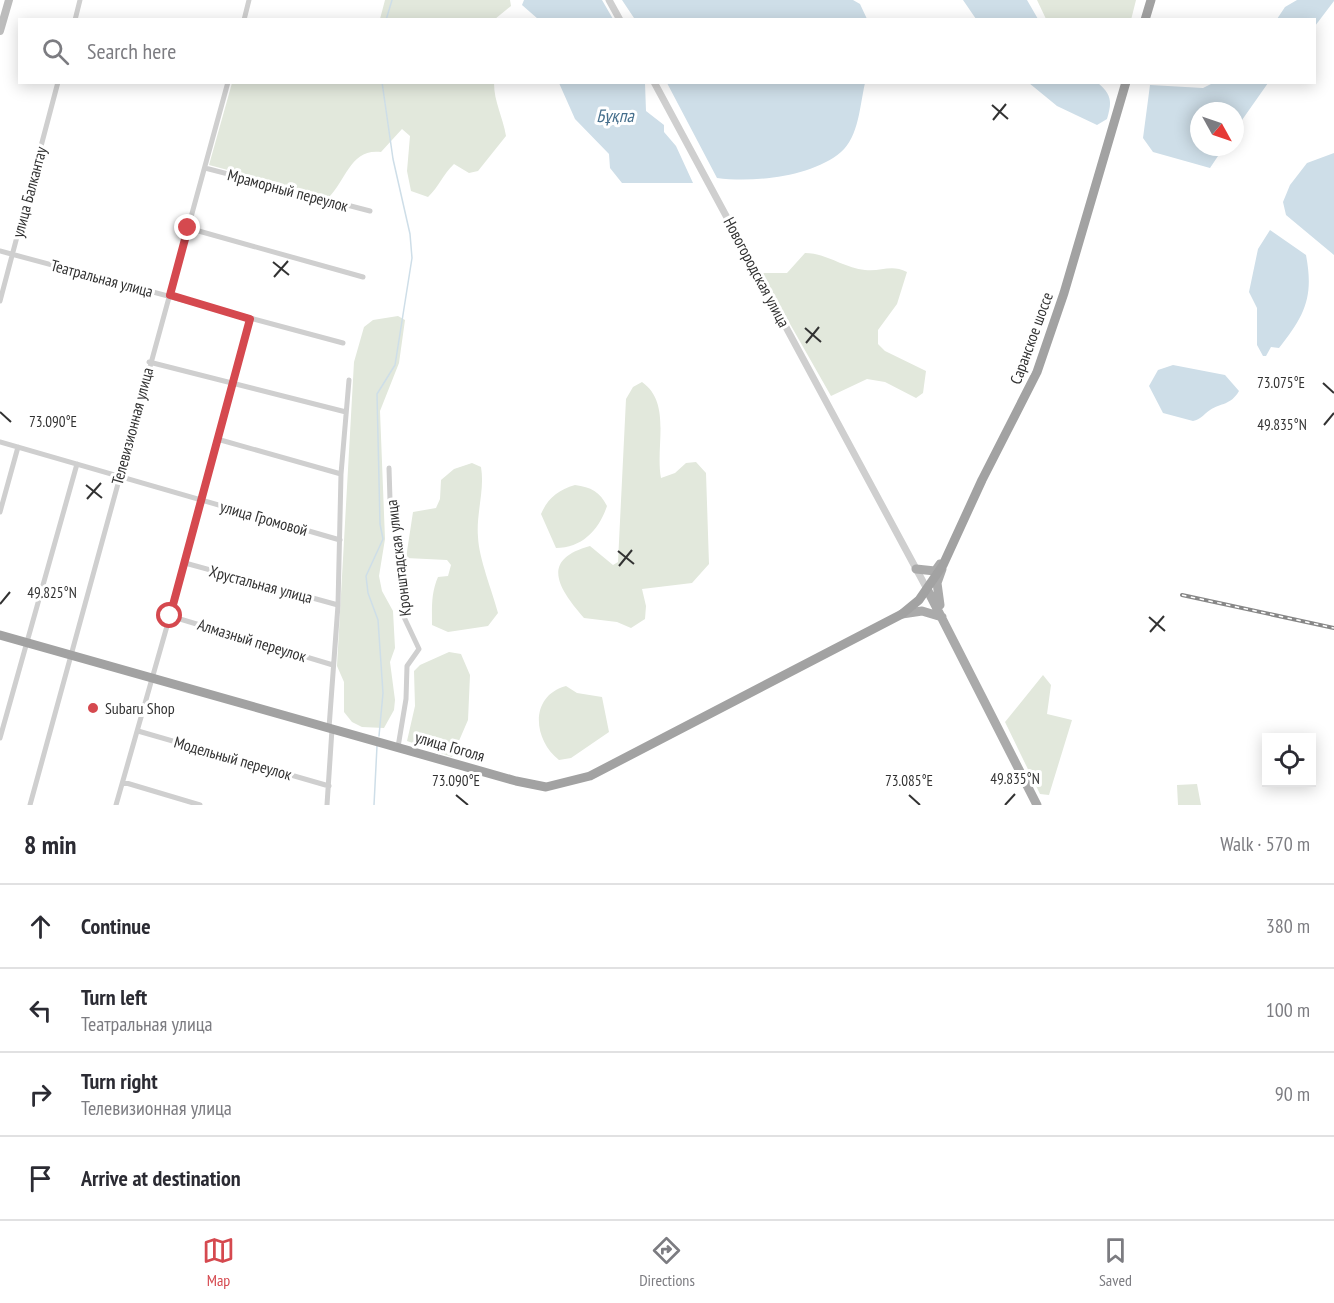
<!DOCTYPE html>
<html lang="en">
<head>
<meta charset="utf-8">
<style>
  body { margin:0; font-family:"PT Sans Narrow",sans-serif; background:#f2f2f3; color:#2b2b33 }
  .controls { position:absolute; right:18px; bottom:18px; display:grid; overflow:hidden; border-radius:0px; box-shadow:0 3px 15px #0003 }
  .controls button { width:54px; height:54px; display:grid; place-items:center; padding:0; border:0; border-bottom:2px solid #e1e1e2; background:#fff; color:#2b2b33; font:30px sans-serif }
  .compass { position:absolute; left:1190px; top:102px; width:54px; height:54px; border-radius:50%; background:#fff; box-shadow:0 3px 15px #0003; rotate:130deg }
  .stop { position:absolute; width:18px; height:18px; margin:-14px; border:4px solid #d5494f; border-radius:50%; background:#fff }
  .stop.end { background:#d5494f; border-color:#fff; box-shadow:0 2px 6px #0008 }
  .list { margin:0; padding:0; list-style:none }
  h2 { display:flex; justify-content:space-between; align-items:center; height:78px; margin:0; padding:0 24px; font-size:26px }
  h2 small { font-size:20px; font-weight:400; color:#7c7c81 }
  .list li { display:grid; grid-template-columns:39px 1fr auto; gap:18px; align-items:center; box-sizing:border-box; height:84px; padding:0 24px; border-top:2px solid #e1e1e2 }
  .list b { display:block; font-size:22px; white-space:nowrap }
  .list p { margin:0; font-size:20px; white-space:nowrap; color:#7c7c81 }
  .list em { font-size:20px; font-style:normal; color:#7c7c81 }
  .icon { flex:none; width:33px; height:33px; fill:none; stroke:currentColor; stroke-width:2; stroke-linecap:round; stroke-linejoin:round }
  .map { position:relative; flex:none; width:1334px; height:805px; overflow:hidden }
  .search { position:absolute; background:#fff; box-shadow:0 3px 15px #0003; left:18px; right:18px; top:18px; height:66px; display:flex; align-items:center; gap:15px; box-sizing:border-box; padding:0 21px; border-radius:0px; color:#7c7c81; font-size:22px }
  .sheet { height:414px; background:#fff }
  nav { display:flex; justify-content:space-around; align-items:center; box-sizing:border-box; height:84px; border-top:2px solid #e1e1e2; background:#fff; font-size:16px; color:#7c7c81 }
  nav a { display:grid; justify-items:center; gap:3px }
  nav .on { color:#d5494f }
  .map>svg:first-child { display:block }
</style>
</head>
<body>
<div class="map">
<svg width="1334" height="805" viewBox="0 0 1334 805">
  <rect width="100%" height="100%" fill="#fff"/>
  <!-- green -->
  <path fill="#e2e8dc" d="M385 0H510L511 6 495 19H380Z
    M1037 0H1136L1131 20 1046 19Z
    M232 83H494C494 102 503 117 506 136L478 171 469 173 454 164C443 174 439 187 428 197L411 191 407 171 410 136 402 129 381 152C351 148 346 180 329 197L209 165Z
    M805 253C826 253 844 268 865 270 881 272 891 264 907 272L897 304 878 330V344L885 351 926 371 923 393 916 398 885 382 867 379 831 396 761 273H787Z
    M398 316 405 320 399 363 380 411 385 539 379 576 382 591 393 611 395 648 390 662 395 700 394 710 384 728 362 727 352 722 344 712V682L337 666 354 362 364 327 373 320Z
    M642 382C672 403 655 447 661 478L675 473 686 463 696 462 706 473 709 564 692 583 642 589 646 606 645 619 631 628 617 622 584 618C559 589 539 560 590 546L613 565 618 562 626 399 633 387Z
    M472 463 481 467C485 490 476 513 478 537 479 559 492 590 498 613L488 626 448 632 432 625C432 607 431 593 438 577L448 576 451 565 447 560 406 558 413 512 436 508 440 499 441 480 454 469Z
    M575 485C591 487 600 492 607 506 599 530 582 548 556 548L541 514C548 498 558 490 575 485Z
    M449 652 461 654 470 675 468 720 452 757 407 741 415 706 414 671 420 665Z
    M1043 675 1051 685 1047 714 1072 720 1049 795 1040 794 1005 722Z
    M566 686 577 693 602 697 609 732 571 758 559 760C533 740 529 696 566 686Z
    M1197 784 1201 805H1178L1177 785Z"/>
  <!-- water -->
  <path fill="#cedee8" d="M524 0H602L613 19H538L522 5Z
    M622 0H853L860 4 867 19H638L634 18Z
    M963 0H1027L1038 19H976Z
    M1297 0H1334V1L1315 26 1314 20 1277 19 1285 7Z
    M1215 82 1268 83 1235 130V111H1199V147H1224L1210 168 1153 152 1143 138 1150 85 1203 88Z
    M559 83H645L646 111 664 125V132L676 146 693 183H622L610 168 609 154 575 119Z
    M667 83H865C860 104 859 137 841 152 812 177 753 183 717 178Z
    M1029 83H1098C1112 95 1112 102 1107 119L1097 125 1057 106Z
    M1334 153V255L1286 215 1283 202 1290 185 1307 163Z
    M1270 230 1306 255C1314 297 1305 315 1279 348L1271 347 1266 356H1263L1257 345V308L1249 292 1258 249Z
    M1173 365 1225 375 1239 391C1231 405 1221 403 1210 410 1203 415 1201 419 1193 421L1163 413 1149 386 1158 370Z"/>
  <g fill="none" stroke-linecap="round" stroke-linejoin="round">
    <!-- stream -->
    <path stroke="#cedee8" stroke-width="1.5" d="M386 20 392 0
      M379 736 383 693 378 620 368 593 366 576 383 539 380 524 377 394 395 365 412 258 410 234 393 159 382 82
      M374 805 377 746"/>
    <!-- minor -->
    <path stroke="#cfcfcf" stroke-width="5" d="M75 20 80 0
      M244 20 249 0
      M205 168 370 211
      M188 228 363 277
      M0 251 343 343
      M0 301 58 82
      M149 362 346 412
      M217 439 341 474
      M0 442 340 540
      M389 468 390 500 399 559 403 615 419 649 407 666 406 699 398 747
      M0 512 18 447
      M185 563 338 605
      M170 616 333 665
      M329 728 338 605 341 474 349 380
      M138 731 329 786
      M0 738 77 464
      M123 782 200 805
      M30 805 228 82
      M116 805 185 563 250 319
      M327 805 332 729"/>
    <!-- tertiary -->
    <path stroke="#cfcfcf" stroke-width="7" d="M609 0 620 20
      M654 82 927 589"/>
    <!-- secondary -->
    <path stroke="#bcbcbc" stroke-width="8" d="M0 31 9 0"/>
    <!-- primary -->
    <path stroke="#aaa" stroke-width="9" d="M916 569 935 571 940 564
      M927 589 1037 805
      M940 605 937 583 942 569
      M902 614 922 611 942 617"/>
    <!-- trunk -->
    <path stroke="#a2a2a2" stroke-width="9" d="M1145 20 1151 0
      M0 635 516 781 546 787 590 776 902 614 919 600 943 565 982 480 1037 372 1064 293 1126 82"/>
    <defs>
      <path id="rail" d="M1182 595 1334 628"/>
    </defs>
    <!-- rail casing -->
    <use href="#rail" stroke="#878787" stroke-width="4"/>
    <!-- rail -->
    <use href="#rail" stroke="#fff" stroke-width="1.5" stroke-dasharray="4.5" stroke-linecap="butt"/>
  </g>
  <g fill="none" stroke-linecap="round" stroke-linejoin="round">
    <!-- route -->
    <path stroke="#d5494f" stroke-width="8" d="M170 616 250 319 170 295 188 228"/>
  </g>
  <!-- ticks -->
  <path fill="none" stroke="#323232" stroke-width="2" d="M992 105 1008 119M993 120 1006 104M273 262 289 275M274 277 288 261M805 328 821 342M806 343 819 327M1323 383 1334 393M0 412 11 422M1324 425 1334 413M86 485 102 498M87 499 101 483M618 551 634 564M619 566 632 550M0 604 10 592M1149 617 1165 631M1150 632 1164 616M456 795 468 805M909 795 920 805M1005 805 1015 794"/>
  <!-- markers -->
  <circle fill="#d5494f" stroke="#fff" stroke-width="2" cx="93" cy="708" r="6"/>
  <g text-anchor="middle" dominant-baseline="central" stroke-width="6" stroke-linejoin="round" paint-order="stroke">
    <!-- street labels -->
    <g font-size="16" fill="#323232" stroke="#fff">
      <text transform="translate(288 190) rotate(15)">Мраморный переулок</text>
      <text transform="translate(29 192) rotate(-75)">улица Балкантау</text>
      <text transform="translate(757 272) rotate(62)">Новогородская улица</text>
      <text transform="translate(102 278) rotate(15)">Театральная улица</text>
      <text transform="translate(1031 338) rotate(-70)">Саранское шоссе</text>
      <text transform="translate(132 426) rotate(-75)">Телевизионная улица</text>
      <text transform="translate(264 518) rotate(16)">улица Громовой</text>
      <text transform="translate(398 558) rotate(-97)">Кронштадская улица</text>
      <text transform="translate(261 584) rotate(15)">Хрустальная улица</text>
      <text transform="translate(252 640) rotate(17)">Алмазный переулок</text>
      <text transform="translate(450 746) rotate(16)">улица Гоголя</text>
      <text transform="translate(233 758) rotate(16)">Модельный переулок</text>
    </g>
    <!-- poi labels -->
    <g font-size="16" fill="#323232" stroke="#fff" text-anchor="start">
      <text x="105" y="708">Subaru Shop</text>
    </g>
    <!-- water labels -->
    <g font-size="18" font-style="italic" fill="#47708d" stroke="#fff">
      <text x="615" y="115">Бұқпа</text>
    </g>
  </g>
  <g font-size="15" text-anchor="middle" fill="#323232" stroke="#fff" stroke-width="6" stroke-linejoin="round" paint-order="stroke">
    <text x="1281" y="388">73.075°E</text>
    <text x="53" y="427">73.090°E</text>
    <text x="1282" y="430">49.835°N</text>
    <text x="52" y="598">49.825°N</text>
    <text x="1015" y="784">49.835°N</text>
    <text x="456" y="786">73.090°E</text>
    <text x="909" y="786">73.085°E</text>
  </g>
</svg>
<div class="controls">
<button><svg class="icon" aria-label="locate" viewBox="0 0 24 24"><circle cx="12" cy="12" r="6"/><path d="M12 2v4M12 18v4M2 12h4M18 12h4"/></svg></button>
</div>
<svg class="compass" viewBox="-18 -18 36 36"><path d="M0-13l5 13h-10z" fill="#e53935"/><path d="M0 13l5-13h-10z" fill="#7c7c81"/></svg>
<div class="stop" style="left:170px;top:616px"></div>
<div class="stop end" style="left:188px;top:228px"></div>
<div class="search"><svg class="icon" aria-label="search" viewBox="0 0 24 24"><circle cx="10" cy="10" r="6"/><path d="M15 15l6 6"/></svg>Search here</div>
</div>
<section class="sheet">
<h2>8 min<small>Walk · 570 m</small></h2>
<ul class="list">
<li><svg class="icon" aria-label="ahead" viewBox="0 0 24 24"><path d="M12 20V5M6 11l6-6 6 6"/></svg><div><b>Continue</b></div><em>380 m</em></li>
<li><svg class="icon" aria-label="left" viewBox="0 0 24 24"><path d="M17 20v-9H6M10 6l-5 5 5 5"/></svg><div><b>Turn left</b><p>Театральная улица</p></div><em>100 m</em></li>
<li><svg class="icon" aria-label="right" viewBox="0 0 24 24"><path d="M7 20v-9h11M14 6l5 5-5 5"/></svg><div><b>Turn right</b><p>Телевизионная улица</p></div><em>90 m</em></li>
<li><svg class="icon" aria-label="arrive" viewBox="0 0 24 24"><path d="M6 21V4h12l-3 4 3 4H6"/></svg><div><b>Arrive at destination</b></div></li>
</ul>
</section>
<nav>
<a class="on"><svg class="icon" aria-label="map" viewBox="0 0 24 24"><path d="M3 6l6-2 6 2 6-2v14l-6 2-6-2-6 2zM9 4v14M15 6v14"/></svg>Map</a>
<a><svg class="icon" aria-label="directions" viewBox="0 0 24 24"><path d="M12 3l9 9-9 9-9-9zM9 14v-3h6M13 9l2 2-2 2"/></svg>Directions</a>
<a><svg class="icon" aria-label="saved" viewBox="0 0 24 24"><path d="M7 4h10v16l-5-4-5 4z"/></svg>Saved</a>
</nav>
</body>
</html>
